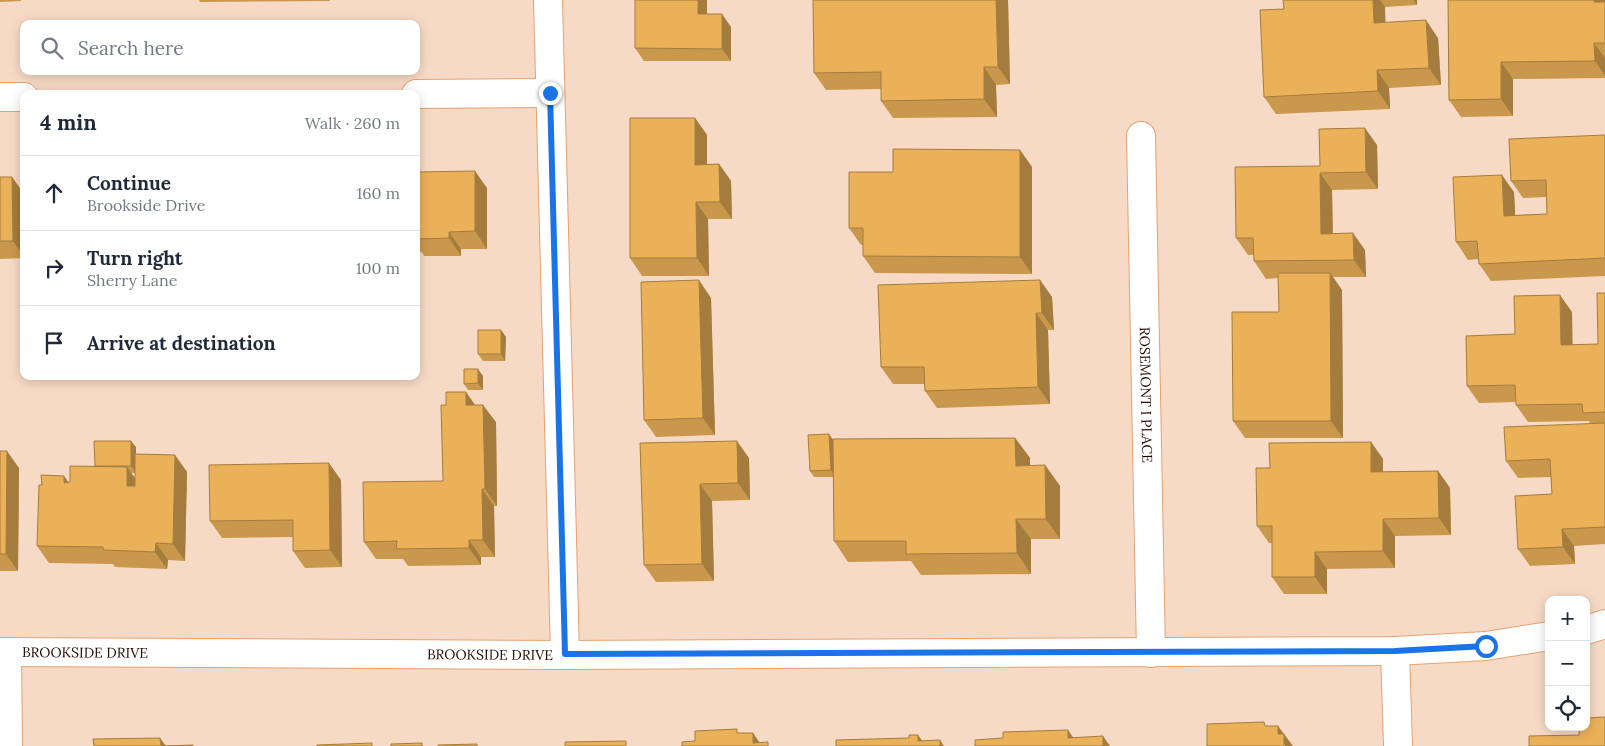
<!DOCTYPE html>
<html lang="en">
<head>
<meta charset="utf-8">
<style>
  body { margin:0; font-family:Lora,serif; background:#f6f6f7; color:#1f2937 }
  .controls { position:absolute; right:15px; bottom:15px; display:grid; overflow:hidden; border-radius:10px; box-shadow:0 2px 12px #0003 }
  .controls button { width:45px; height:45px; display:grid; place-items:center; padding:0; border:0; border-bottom:1px solid #e0e1e3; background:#fff; color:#1f2937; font:25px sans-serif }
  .stop { position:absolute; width:15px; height:15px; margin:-11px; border:4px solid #1a73e8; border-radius:50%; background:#fff }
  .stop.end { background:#1a73e8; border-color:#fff; box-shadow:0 1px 5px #0008 }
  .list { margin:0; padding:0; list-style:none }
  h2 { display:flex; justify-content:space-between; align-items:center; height:65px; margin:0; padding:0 20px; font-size:21px }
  h2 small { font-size:16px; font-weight:400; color:#747a83 }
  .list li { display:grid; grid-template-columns:32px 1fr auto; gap:15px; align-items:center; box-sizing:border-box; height:75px; padding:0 20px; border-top:1px solid #e0e1e3 }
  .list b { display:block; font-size:19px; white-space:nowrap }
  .list p { margin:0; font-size:16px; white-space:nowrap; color:#747a83 }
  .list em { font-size:16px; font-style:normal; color:#747a83 }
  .icon { flex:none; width:28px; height:28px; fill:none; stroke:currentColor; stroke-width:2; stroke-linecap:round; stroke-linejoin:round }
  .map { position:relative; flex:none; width:1605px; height:746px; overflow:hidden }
  .search { position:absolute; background:#fff; box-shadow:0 2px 12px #0003; left:20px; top:20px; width:400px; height:55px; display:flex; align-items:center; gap:12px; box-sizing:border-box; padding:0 18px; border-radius:10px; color:#747a83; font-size:19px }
  .panel { position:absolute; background:#fff; box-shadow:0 2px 12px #0003; left:20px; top:90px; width:400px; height:290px; border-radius:10px }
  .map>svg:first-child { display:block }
</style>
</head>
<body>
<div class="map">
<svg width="1605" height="746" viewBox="0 0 1605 746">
  <rect width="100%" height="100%" fill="#f7dac6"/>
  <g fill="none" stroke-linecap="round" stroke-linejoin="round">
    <defs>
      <g id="street">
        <path d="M548 0 565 655"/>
        <path d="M416 94 550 93"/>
        <path d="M0 97H24"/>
        <path id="s1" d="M1141 136 1151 653"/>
        <path d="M1395 651 1398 746"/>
        <path d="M7 652 8 746"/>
      </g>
      <g id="secondary">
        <path d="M1586 630 1605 624"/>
        <path id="s2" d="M0 652 565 655 1395 651 1486 646 1549 636"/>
      </g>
    </defs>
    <!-- street casing -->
    <use href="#street" stroke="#e6a170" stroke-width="30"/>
    <!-- secondary casing -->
    <use href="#secondary" stroke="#e6a170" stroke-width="30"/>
    <!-- street -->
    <use href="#street" stroke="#fff" stroke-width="28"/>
    <!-- secondary -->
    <use href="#secondary" stroke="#fff" stroke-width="28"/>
  </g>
  <!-- wall -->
  <path fill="#c9984d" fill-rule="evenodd" d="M0 0H21V1L0 2Z
    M199 0H330V1L200 2Z
    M1008 0 1010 84 996 85 997 117 893 118 881 101V89L826 90 814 73Z
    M1283 0H1417V5L1385 7V22L1438 38 1441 85 1389 88 1390 109 1276 114 1264 97 1284 9Z
    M1448 0H1605V78L1513 79V116L1461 117 1449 100Z
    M731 27V61H644L635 48Z
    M695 118 707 135V164H719L731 181 732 219H708L709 276H642L630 258Z
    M1605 135V276L1491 281 1479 264 1478 259 1468 260 1456 242 1514 192 1515 215 1547 214 1546 197 1523 198 1511 181Z
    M1377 145 1378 189 1332 190 1333 234 1365 250 1366 277H1333L1342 290 1343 438H1245L1233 421 1279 312 1278 278 1266 279 1254 261V255H1248L1236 238 1320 166Z
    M1020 150 1032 167V274L875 273 863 256V245H861L849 228 893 172Z
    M416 172 487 188V249H461V256H424L422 252 416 253Z
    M0 177H12L24 194V258L0 259Z
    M1040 280 1052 297 1054 330H1048L1050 404 937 408 925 391 924 384H893L881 367Z
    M1605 293V544L1574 546 1575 564 1530 566 1518 549 1552 494 1551 477 1518 478 1506 461 1590 424 1589 421 1528 422 1516 405V402L1479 403 1467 386 1515 334 1572 312V345L1598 344Z
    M711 298 715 435 656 437 644 420Z
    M501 330 506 337 505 361H483L478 354Z
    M483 376V390H468L464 384Z
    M475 405 496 422 497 506H494L495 557H481V565L408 566 403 559H376L364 542 443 481Z
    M1015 438 1030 458V466L1045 465 1060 486V539H1031V574L921 575 911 561 848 562 834 541 833 477H814L810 471 833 439Z
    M1371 442 1383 459V472L1438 471 1450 488 1451 535 1395 536V568L1327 569V594H1284L1272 577V543H1269L1257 526 1270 468Z
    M640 443 749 458 750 500 712 501 714 581 656 582 644 565Z
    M136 447V454L175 455 187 472 185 561 168 560 167 569 115 567 113 564 49 563 37 546 68 482H70L95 466ZM131 473H135V478Z
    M0 451 19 468 18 571H0Z
    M341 480 342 567 305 568 293 551V537L222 538 210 521Z"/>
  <!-- shaded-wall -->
  <path fill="#a47c3e" d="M698 0H707V27L698 14Z
    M996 0H1008L1010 84 998 67Z
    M1373 0H1380L1385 7 1386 40 1374 23Z
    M1413 0H1417V5Z
    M1594 0H1605V18L1594 2Z
    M722 14 731 27V61L722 49Z
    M1426 20 1438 38 1441 85 1429 68Z
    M1594 43 1605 58V76L1595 61Z
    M1501 62 1513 79V116L1501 99Z
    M984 67 996 85 997 117 984 99Z
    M1377 70 1389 88 1390 109 1378 91Z
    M695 118 707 135V182L695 165Z
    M1365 128 1377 145 1378 189 1366 172Z
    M1020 150 1032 167V274L1020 257Z
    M719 164 731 181 732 219 720 202Z
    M475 171 487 188V249L475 231Z
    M1320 173 1332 190 1333 251 1321 234Z
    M1502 175 1514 192 1516 233 1504 216Z
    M12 177 24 194V256L13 241Z
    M696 202 708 219 709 276 697 258Z
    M449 232 461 249V256L449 238Z
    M1353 233 1365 250 1366 277 1354 260Z
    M1330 273 1342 290 1343 438 1331 421Z
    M699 280 711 298 715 435 703 418Z
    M1040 280 1052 297 1054 330 1042 313Z
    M1560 295 1572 312 1573 363 1561 345Z
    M1036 313 1048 330 1050 404 1038 387Z
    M501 330 506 337 505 361 501 354Z
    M478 369 483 376V390L478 383Z
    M466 392 478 409 466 405Z
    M483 405 496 422 497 506 485 489Z
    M829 434 834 441 836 476 831 470Z
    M1015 438 1030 458V486L1016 466Z
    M131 441 136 447V473L131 466Z
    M737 441 749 458 750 500 738 483Z
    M1371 442 1383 459V490L1371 472Z
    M7 451 19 468 18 571 6 554Z
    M175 455 187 472 185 561 173 544Z
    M329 463 341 480 342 567 330 550Z
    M1045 465 1060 486V539L1046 519Z
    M127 467 139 484V504L127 486Z
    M1438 471 1450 488 1451 535 1439 518Z
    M64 476 76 493 64 483Z
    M700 484 712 501 714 581 702 564Z
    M482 489 494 506 495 557 483 540Z
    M1016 519 1031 539V574L1017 553Z
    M1383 519 1395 536V568L1383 551Z
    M1562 529 1574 546 1575 564 1563 547Z
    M469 540 481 557V565L469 548Z
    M156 543 168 560 167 569 155 552Z
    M1315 552 1327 569V594L1315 577Z
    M1278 726 1293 746H1285L1278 734Z
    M1068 730 1079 746 1068 738Z
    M753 733 762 746 753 743Z
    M918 735 926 746 918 741Z
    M1103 736 1110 746H1103Z
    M160 738 166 746H161Z
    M940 740 944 746H940Z"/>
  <!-- building -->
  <path fill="#eab159" stroke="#a47c3e" d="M635 0H698V14H722V49L635 48Z
    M813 0H996L998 67H984V99L881 101V72L814 73Z
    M1283 0H1373L1374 23 1426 20 1429 68 1377 70 1378 91 1264 97 1260 10 1284 9Z
    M1448 0H1594V2H1605V43H1594L1595 61 1501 62V99L1449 100Z
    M630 118H695V165L719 164 720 202H696L697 258H630Z
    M1365 128 1366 172 1320 173 1321 234 1353 233 1354 260 1254 261 1253 238H1236L1235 167 1320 166 1319 129Z
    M1605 135V258L1479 264 1477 241 1456 242 1453 177 1502 175 1504 216 1547 214 1546 180 1511 181 1509 139Z
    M893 149 1020 150V257L863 256V228H849V172H893Z
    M475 171V231L449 232V238L416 239V172Z
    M0 177H12L13 241H0Z
    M1278 273H1330L1331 421H1233L1232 312H1279Z
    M699 280 703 418 644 420 641 282Z
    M1040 280 1042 313H1036L1038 387 925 391 924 367H881L878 285Z
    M1597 293H1605V412L1583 413 1582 404 1516 405 1515 385 1467 386 1466 336 1515 334 1514 296 1560 295 1561 345 1598 344Z
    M478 330H501V354H478Z
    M464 369H478V383L464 384Z
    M446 392H466V405H483L485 489H482L483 540H469V548L396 549 397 541 364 542 363 482 443 481 441 405H446Z
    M1605 423V527L1562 529 1563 547 1518 549 1515 496 1552 494 1550 459 1506 461 1504 427Z
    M829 434 831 470 810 471 808 435Z
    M1015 438 1016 466 1045 465 1046 519H1016L1017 553 906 554V541H834L833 439Z
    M94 441H131V466H95Z
    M737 441 738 483 700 484 702 564 644 565 640 443Z
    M1371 442V472L1438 471 1439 518 1383 519V551L1315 552V577H1272V526H1257L1256 468H1270L1269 443Z
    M0 451H7L6 554H0Z
    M135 454 175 455 173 544 156 543 155 552 103 550V547L37 546 39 485H42L41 475 64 476V483L70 482V466L127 467V486H135Z
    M329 463 330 550 293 551V520L210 521 209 465Z
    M1605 717V746H1529V736L1579 735V727H1586V718Z
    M1264 722 1265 726H1278V734H1284V746H1207V724Z
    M737 729V733H753V743L768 742V746H682V742L695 741V731Z
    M1068 730V738L1103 736V746H975V740L1003 738V732Z
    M909 735H918V741L940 740V746H836V740L909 738Z
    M160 738 161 746 193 745V746H94L93 739Z
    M626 741V746H565V742Z
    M372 743V746H317V745Z
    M422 743V746H391V744Z
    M477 744V746H438V745Z"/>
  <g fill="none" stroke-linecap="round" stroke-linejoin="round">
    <!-- route -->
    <path stroke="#1a73e8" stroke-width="6" d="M550 93 565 654 1395 651 1486 646"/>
  </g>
  <g text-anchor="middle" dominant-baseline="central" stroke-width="5" stroke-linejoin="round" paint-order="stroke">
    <!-- street labels -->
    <g font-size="14" fill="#220a00" stroke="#f9eae0">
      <text stroke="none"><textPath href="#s1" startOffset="259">ROSEMONT I PLACE</textPath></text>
      <text stroke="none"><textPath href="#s2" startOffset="85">BROOKSIDE DRIVE</textPath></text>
      <text stroke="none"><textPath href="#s2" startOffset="490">BROOKSIDE DRIVE</textPath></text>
    </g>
  </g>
</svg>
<div class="controls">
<button>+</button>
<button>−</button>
<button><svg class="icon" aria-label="locate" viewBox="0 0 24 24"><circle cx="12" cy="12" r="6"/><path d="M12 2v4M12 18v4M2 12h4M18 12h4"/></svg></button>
</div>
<div class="stop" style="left:1486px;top:646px"></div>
<div class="stop end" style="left:550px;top:93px"></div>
<div class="search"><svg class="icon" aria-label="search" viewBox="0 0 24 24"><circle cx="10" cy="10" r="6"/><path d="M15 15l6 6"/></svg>Search here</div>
<section class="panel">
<h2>4 min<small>Walk · 260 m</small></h2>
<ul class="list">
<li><svg class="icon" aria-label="ahead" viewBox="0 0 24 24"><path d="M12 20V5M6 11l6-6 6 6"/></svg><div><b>Continue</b><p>Brookside Drive</p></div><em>160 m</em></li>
<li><svg class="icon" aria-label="right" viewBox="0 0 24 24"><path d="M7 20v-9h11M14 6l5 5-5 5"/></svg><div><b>Turn right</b><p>Sherry Lane</p></div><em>100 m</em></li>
<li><svg class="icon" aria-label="arrive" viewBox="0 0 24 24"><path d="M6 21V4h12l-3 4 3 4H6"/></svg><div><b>Arrive at destination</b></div></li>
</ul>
</section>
</div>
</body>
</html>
